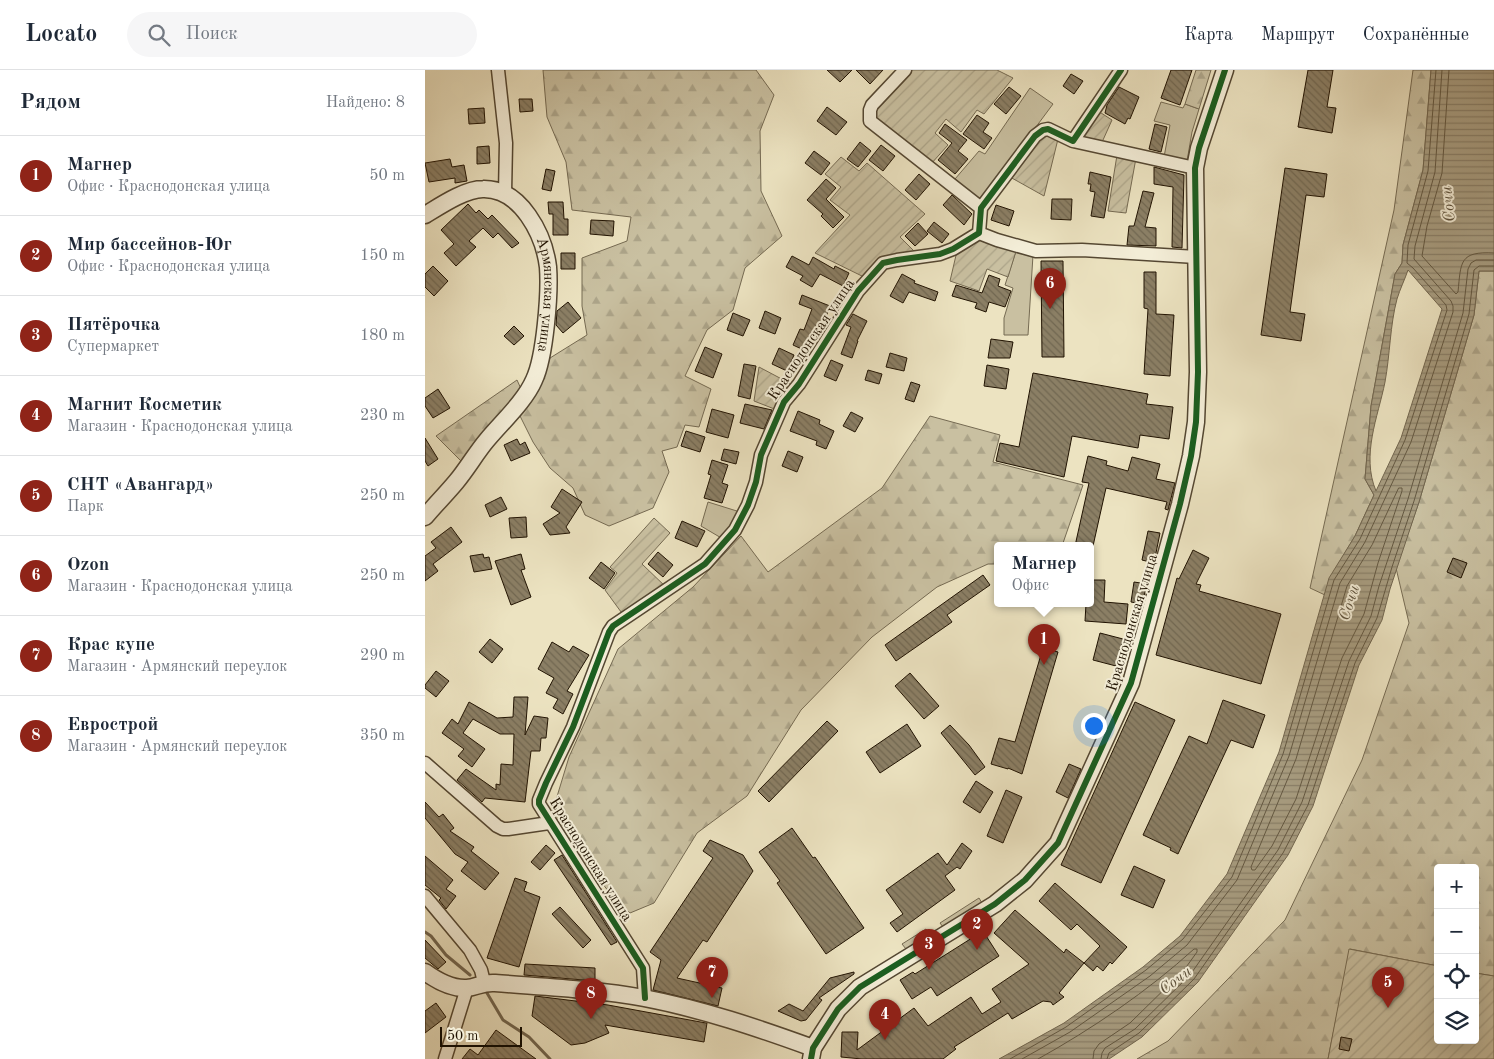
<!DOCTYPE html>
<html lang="ru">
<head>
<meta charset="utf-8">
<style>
  body { margin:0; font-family:"Old Standard TT",serif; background:#f6f6f7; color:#1f2937 }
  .controls { position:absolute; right:15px; bottom:15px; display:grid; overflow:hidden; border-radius:5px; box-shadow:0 5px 20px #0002 }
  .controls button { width:45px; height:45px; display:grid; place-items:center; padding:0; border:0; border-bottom:1px solid #e0e1e3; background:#fff; color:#1f2937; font:25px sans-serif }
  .scale { position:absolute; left:15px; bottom:12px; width:82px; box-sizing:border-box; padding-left:5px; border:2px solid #211302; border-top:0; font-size:14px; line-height:18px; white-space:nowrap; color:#211302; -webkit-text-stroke:4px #f3edd7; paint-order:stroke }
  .you { position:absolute; left:668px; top:655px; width:18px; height:18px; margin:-12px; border:4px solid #fff; border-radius:50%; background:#1a73e8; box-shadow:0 0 0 8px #1a73e833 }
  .badge { display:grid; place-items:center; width:32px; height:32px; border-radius:50%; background:#8f2418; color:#fff; font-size:16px; font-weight:700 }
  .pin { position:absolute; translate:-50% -41px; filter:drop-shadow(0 1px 2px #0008) }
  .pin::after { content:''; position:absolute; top:26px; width:18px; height:15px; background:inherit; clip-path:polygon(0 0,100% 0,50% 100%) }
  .popup { position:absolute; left:569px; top:472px; width:100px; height:65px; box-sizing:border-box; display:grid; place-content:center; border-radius:5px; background:#fff; filter:drop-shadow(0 1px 4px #0005); font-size:16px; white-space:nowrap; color:#747a83 }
  .popup b { font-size:19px; color:#1f2937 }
  .popup::after { content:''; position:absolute; left:50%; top:100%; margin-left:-10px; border:10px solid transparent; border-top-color:#fff }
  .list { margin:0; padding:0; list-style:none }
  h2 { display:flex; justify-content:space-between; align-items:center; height:65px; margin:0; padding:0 20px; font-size:21px }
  h2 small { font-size:16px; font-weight:400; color:#747a83 }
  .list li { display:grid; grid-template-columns:32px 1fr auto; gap:15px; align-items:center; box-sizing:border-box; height:80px; padding:0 20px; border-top:1px solid #e0e1e3 }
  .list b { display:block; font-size:19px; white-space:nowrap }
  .list p { margin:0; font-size:16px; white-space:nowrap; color:#747a83 }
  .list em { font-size:16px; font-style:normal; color:#747a83 }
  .icon { flex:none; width:28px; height:28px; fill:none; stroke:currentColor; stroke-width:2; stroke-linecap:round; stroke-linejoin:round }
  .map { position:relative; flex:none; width:1069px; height:989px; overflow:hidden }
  header { display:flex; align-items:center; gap:30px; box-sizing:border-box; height:70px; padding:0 25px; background:#fff; border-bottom:1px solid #e0e1e3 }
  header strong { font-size:24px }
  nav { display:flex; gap:28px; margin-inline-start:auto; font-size:18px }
  .search { width:350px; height:45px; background:#f6f6f7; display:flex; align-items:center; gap:12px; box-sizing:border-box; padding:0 18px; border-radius:28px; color:#747a83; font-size:19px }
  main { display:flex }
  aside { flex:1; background:#fff }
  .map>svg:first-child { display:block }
</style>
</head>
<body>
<header>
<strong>Locato</strong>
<div class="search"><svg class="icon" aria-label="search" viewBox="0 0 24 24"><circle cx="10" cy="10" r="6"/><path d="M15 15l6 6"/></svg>Поиск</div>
<nav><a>Карта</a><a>Маршрут</a><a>Сохранённые</a></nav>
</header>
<main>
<aside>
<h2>Рядом<small>Найдено: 8</small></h2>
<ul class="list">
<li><span class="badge">1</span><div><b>Магнер</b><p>Офис · Краснодонская улица</p></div><em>50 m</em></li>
<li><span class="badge">2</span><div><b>Мир бассейнов-Юг</b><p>Офис · Краснодонская улица</p></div><em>150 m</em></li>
<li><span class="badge">3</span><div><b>Пятёрочка</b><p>Супермаркет</p></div><em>180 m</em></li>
<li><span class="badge">4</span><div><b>Магнит Косметик</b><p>Магазин · Краснодонская улица</p></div><em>230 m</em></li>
<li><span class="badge">5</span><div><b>СНТ «Авангард»</b><p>Парк</p></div><em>250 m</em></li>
<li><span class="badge">6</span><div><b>Ozon</b><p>Магазин · Краснодонская улица</p></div><em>250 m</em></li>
<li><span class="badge">7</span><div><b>Крас купе</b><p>Магазин · Армянский переулок</p></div><em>290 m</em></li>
<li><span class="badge">8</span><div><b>Еврострой</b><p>Магазин · Армянский переулок</p></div><em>350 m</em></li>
</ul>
</aside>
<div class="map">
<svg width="1069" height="989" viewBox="0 0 1069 989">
  <defs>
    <pattern id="forest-firs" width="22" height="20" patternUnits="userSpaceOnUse" patternTransform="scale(1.25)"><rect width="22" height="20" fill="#c9c0a1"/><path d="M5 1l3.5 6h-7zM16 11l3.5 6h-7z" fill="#aca489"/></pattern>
    <pattern id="garden-furrows" width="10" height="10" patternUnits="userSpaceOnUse" patternTransform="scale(1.25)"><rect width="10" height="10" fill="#c9c0a1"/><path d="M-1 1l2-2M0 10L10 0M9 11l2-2" fill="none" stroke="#aca489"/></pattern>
    <pattern id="water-rules" width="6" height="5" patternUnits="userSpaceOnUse" patternTransform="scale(1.25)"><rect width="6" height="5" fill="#a79c80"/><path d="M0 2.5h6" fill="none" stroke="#887e67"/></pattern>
    <pattern id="building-back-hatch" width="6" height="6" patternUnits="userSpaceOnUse" patternTransform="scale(1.25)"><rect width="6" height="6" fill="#8b7f65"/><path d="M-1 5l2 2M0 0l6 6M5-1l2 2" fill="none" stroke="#716751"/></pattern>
  </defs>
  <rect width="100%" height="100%" fill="#ece3c1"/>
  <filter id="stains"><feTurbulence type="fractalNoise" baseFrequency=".004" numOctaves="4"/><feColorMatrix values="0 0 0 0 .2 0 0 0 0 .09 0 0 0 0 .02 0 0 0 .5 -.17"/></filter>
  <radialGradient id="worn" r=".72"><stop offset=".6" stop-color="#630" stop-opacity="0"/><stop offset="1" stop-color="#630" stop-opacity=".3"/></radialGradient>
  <!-- grass -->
  <path fill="#c9c0a1" stroke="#756a52" d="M605 18 628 34 556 131 530 109 554 81 560 84Z
    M736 32 758 38 760 34 774 39 767 62 762 91 739 87 745 55 729 51Z
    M592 178 608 185 603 265H579V248L588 218 580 215Z
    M283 432 315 442 298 469 276 456Z
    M554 828 557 833 518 857 515 853Z
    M501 859 504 865 481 879 477 874Z"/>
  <!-- forest -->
  <path fill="url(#forest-firs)" stroke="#756a52" d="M118 0H331L349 25 335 61 336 121 357 166 320 198 308 240 282 260 260 306 286 319 274 357 260 355 252 377 237 381 244 402 228 438 184 456 160 445 148 418 125 398 108 372 92 340 111 324 125 288 162 265 157 236V188L202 171 206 147 147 140 141 92 122 47Z
    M771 0H786L774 39 760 34Z
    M988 0H1006L998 100 978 175 977 193 970 204 946 336 940 409 949 425 930 466 905 508 900 525 885 518 969 140Z
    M1054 201H1069V906L1050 903V798H1013V896L925 879 903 989H712L743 971 860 850 937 690 984 553 971 498 994 432 1049 245Z
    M92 310 97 321 37 392 11 366Z
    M505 346 575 365 568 392 658 415 637 476H573V494H563L512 517 447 567 376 640 322 726 272 763 229 833 205 843 188 827 135 760 124 753 144 687 193 579 268 517 316 466 343 502 457 418Z"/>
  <!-- garden -->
  <path fill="url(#garden-furrows)" stroke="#756a52" d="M487 0H572L588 8 559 44 552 40 536 62 521 49 510 63 523 75 506 94 450 48V37Z
    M673 41 687 50 678 70 674 74 655 68Z
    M622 64 633 69 619 126 585 107 604 78Z
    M692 85 711 88 701 143 683 141Z
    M416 87 434 101 442 93 500 144 475 167 490 182 441 208 390 183 425 145 405 130 416 117 400 104Z
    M555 166 592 178 583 207 562 199 554 221 525 211 532 181Z
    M334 297 368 315 352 340 329 331Z
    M229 448 245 463 217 494 242 518 199 546 180 520 192 503 185 497Z
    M924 879 1013 896V970H1050V903L1069 906V989H903Z"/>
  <!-- water -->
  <path fill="url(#water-rules)" stroke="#71654e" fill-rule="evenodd" d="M1006 0H1069V201H1054L1049 245 994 432 965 519 957 550 934 595 888 736 863 785 773 912 717 967 684 989H574L639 953 718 897 755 866 802 804 854 682 904 508 930 466 949 425 940 409 946 336 970 204 977 193 978 175 998 100ZM983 200 1017 239 976 368 951 421C936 385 953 347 960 312 965 285 965 255 972 229 975 219 980 209 983 200Z"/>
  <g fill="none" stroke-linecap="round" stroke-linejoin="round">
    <!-- shore -->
    <path stroke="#645841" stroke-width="1" d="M1024 0 1017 103 1002 156 997 186 1031 224 1033 222C1036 192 1034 181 1069 183
      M974 418H977V421L953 493 939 544 917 588 871 729 847 776 830 800H827L826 797 871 689 922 516 947 475Z
      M585 989 641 957 721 900 758 869 807 807 858 684 909 510 935 469 980 370 1022 240 1021 235 988 198 982 193 983 175 1003 101 1011 0
      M597 989 645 962 725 906 762 875 812 810 864 686 915 513 940 472 986 372 1028 242V236L1026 231 989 189 990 176 1010 102 1017 0
      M613 989C667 959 723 921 769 879H772V882L759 900 705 953 674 974 669 981 668 989
      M676 989 677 983 680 978 710 959 765 905 853 780 877 732 924 591 946 546 954 516 983 429 1038 243 1043 199 1046 193 1051 190H1069
      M682 989 684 983 714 963 769 909 858 783 883 735 930 593 952 548 967 497 989 431 1044 244 1049 200 1054 196H1069"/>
    <!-- stream -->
    <path stroke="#71654e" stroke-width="3" d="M0 862 6 866 21 885 45 905
      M62 923 78 950 104 967 125 989"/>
  </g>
  <!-- building -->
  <path fill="url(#building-back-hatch)" stroke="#211302" d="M402 0H427L415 12Z
    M431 0H458L445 14Z
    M746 0H767L755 35 736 28Z
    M883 0H908L902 37 911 38 907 63 873 57Z
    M646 4 658 11 649 24 638 16Z
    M584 17 596 26 581 44 569 34Z
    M694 17 714 27 705 49 703 48 700 54 680 43 682 35Z
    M94 29H107L108 41 95 42Z
    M402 37 422 52 411 65 392 51Z
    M59 38 60 53 44 54 43 39Z
    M552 45 564 53 558 62 567 68 559 79 538 64Z
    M520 54 542 70 533 81 543 89 530 104 513 90 527 73 514 63Z
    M730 54 742 57 736 82 724 79Z
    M435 72 446 81 433 97 422 89Z
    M456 75 470 86 458 101 444 90Z
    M64 76 65 93 52 94V77Z
    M389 81 405 93 396 105 380 93Z
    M25 89 27 97 39 95 42 111 30 113V108L4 112 0 93Z
    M729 97 759 105 757 178 747 177 748 117 729 114Z
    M860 98 902 104 899 127 881 125 865 242 880 244 876 271 836 265Z
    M121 99 130 101 126 121 117 119Z
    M665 102 686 107 679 148 666 146 670 122 665 121 666 114H663Z
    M494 104 505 114 491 130 480 120Z
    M401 109 411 118 401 129 419 147 408 158 396 146 398 144 382 130Z
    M718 121 729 123 720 157 731 158V176L702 175 704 156H709Z
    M527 125 547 144 539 155 518 135Z
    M627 129H647L646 150 626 149Z
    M123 132H138L139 149H143V165H128V144H124Z
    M43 134 51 143 54 140 63 149 67 145 94 173 87 178 73 163 68 168 58 158 44 171 51 177 31 196 19 183 29 174 16 160Z
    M571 135 589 141 584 156 566 150Z
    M166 150 189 151 188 166 165 164Z
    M509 152 524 164 517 173 502 161Z
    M493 153 503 164 490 176 480 166Z
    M136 183H150V199H136Z
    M367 186 384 195 388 187 409 199 410 196 424 203 418 216 395 204 387 217 375 210 378 206 361 197Z
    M616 191H638L639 287H617Z
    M8 196 23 211 9 226 0 217V204Z
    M719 202H731V244L749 245 745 306 719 304 723 239 719 238Z
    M477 204 490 211 489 213 513 222 510 231 484 222 478 233 465 226Z
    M564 205 575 209 573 216 586 221 580 237 564 232 561 242 550 238 552 233 527 226 531 215 557 223Z
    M377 225 405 236 399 252 397 251 383 282 368 275 375 259 379 260 387 239 374 234Z
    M143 232 156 248 138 263 131 255 132 241Z
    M340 241 356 248 350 264 334 258Z
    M308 243 325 250 318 266 302 260Z
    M428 244 442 251 432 271H433L427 288 416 284 426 257 421 255Z
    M89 256 99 266 89 275 79 266Z
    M566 269 588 272 585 288H563Z
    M280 277 297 284 288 308 270 301Z
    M354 278 369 285 362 301 347 294Z
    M465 283 482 288 479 301 461 297Z
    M406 290 418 295 411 311 399 306Z
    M319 294 331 296 325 329 313 326Z
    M562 295 584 299 581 319 559 316Z
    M443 300 457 304 454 314 440 310Z
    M608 303 723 324 721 334 748 337 744 369 715 365 713 378 647 366 639 407 571 391 575 373 594 377Z
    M486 312 495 315 489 332 480 329Z
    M13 319 25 338 8 348 0 336V328Z
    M320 334 347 340 339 359 315 353Z
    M287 339 309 345 303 368 281 362Z
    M373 341 395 350 394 354 409 361 401 379 391 375 392 371 365 361Z
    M426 342 438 348 430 362 418 356Z
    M261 361 280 367 275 382 256 376Z
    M0 368 13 389 3 396 0 391Z
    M92 369 95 375 100 372 105 383 86 391 79 375Z
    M299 379 314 382 311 394 296 390Z
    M363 381 378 387 372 402 357 396Z
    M663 386 682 391 681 395 703 401 707 387 735 394 731 409 750 413 743 440 740 439 742 432 681 418 668 476H650L664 413 657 412Z
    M287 390 303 395 297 413 303 415 297 433 279 428 286 405 283 404Z
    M137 419 157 432 141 457 145 463 125 465 118 454 135 443 126 437Z
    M76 427 82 439 65 447 60 435Z
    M101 447 102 467 86 468 84 448Z
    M257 451 280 461 272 477 250 468Z
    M26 457 37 472 8 494 13 501 0 511V486L11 478 6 472Z
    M723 461 735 463 729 493 717 490Z
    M768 480 784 488 771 514 776 515 774 521 856 544 836 614 731 585 752 508 754 509Z
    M233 482 248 495 238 507 223 494Z
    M58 484 59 488 64 487 67 499 49 502 45 486Z
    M96 484 100 499 96 500 106 527 86 535 70 491Z
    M1028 488 1042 493 1036 508 1022 502Z
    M176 492 190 503 179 519 164 508Z
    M558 505 565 515 522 545 527 552 471 591 460 575Z
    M665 510H680L679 532 703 534 701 554 660 551 661 534H665Z
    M709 512 722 514 717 534 706 532Z
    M675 563 698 569 691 596 668 590Z
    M65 569 78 579 67 593 54 582Z
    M127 572 144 582 148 576 164 585 142 621 148 624 138 644 128 638 133 629 121 623 129 608 113 599Z
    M618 578 633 582 597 704 583 698V699L566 694 574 668 590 672Z
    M11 601 24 611 11 627 0 618V615Z
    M485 603 514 636 499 649 470 616Z
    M89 627H103L100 665 109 646 123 648 121 668H116L115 681H106L100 732 60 728 57 732 32 710 41 699 71 720V714L75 715 76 694 88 695 89 664H75L48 649 38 663 60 679 47 697 33 686 39 679 17 663 27 649 33 654 44 632 72 648 88 647Z
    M798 630 840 645 828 678 806 670 753 784 745 780 746 778 718 765 764 666 782 674Z
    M710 632 750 650 676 813 636 795Z
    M402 651 413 661 344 732 333 721Z
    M482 654 496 676 455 703 441 682Z
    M525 655 544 675 560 697 550 705 516 663Z
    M644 694 656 699 643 728 631 722Z
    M551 711 568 722 555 743 538 732Z
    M581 720 597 727 578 773 562 766Z
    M0 732 14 747 18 744 29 758 25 761 49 777 46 781 74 803 60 820 36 801 43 792 30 784 0 748Z
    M367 758 388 788 390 787 439 858 401 884 352 813 355 811 334 782Z
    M285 770 318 785 328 801 282 872 278 870 252 908 297 918 293 936 228 920 236 890 225 882 288 788 278 781Z
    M537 773 547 781 535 799 532 797 520 806 530 820 472 862 465 853 478 844 461 820 513 783 522 795Z
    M121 775 130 783 115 800 106 792Z
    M137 785 192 872 186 875 129 790Z
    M0 786 28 810 21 819 31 826 21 839 14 830 16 828 0 815Z
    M709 796 740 810 728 838 696 825Z
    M90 808 102 812 99 821 115 827 94 897 62 888Z
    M630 813 702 877 687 894 685 892 678 901 672 896 668 901 659 893 675 876 652 854 646 860 614 831Z
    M135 837 166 870 158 878 127 844Z
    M590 840 639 883 641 879 659 893 634 923 639 927 628 935 626 932 618 931 587 949 583 943 529 977 531 979 518 989H437L416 987 417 962H433L432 980 489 938 503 956 546 927 557 944 576 932 567 919 604 894 569 863Z
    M558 861 574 886 512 926 506 917 487 929 475 910 488 902 490 904Z
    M0 870 21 892 13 899 0 888Z
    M100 894 170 898V911L99 905Z
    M429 902V904L394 928 397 930 381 950 376 951 353 941 364 934 378 941 405 908Z
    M110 926 183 935 281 953H282L279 972 180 955 184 963 160 973 146 975 107 946Z
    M11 933 21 947 0 963V941Z
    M71 960 111 989H37L45 979 53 985Z
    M916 967 927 969 924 981 914 979Z"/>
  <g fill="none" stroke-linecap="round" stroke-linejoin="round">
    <defs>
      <path id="minor" d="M73 0 81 73 80 123
        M480 0 447 35 445 40V51L556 138
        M648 71 770 98
        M554 163 572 170 611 181 657 180 771 187
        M0 693 72 756 78 759H83L124 753
        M0 826 45 880 56 900 59 912
        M220 928 218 898 114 734V730L121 713 148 657 184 562 188 556 280 494 310 460 323 435 331 412 336 385 359 332 374 314 433 221 458 193 472 190 515 184 528 179 554 163 556 138 610 66 618 60 623 59 648 71 696 0
        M20 989 42 918"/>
      <g id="tertiary">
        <path id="s1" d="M0 145C15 136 40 119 58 119 96 118 119 165 123 197 125 223 120 287 109 310 100 331 77 352 62 370 51 383 42 399 31 412 21 424 10 435 0 447"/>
        <path d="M0 902C11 910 27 919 42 918 52 917 58 912 70 913 120 917 170 919 219 928 277 939 333 958 388 978"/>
        <path d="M386 989 388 978 413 939 435 917 570 834 600 810 633 773 706 613 755 434 766 386 771 352 773 302 770 98 774 78 800 0"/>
      </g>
    </defs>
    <!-- minor casing -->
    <use href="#minor" stroke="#544732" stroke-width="15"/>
    <!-- tertiary casing -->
    <use href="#tertiary" stroke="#544732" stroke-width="19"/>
    <!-- minor -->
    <use href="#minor" stroke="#f3edd7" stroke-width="12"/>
    <!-- tertiary -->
    <use href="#tertiary" stroke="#f3edd7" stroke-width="16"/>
    <defs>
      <path id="cycleway" d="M220 928 218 898 114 734V730L121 713 148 657 184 562 188 556 280 494 310 460 323 435 331 412 336 385 359 332 374 314 433 221 458 193 472 190 515 184 528 179 554 163 556 138 610 66 618 60 623 59 648 71 696 0
        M386 989 388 978 413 939 435 917 570 834 600 810 633 773 706 613 755 434 766 386 771 352 773 302 770 98 774 78 800 0"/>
    </defs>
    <!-- cycleway casing -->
    <use href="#cycleway" stroke="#f3edd7" stroke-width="9"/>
    <!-- cycleway -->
    <use href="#cycleway" stroke="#1b5e20" stroke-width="6"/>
  </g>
  <g text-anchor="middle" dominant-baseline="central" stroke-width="4" stroke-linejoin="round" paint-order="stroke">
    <!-- street labels -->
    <g font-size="15" fill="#211302" stroke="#f3edd7">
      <text stroke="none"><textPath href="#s1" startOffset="202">Армянская улица</textPath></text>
      <text transform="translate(387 270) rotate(-56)">Краснодонская улица</text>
      <text transform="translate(708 553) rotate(-73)">Краснодонская улица</text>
      <text transform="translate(165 790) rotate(58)">Краснодонская улица</text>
    </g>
    <!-- water labels -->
    <g font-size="16" font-style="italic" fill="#5d513b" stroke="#f3edd7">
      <text transform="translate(1024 134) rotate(-96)">Сочи</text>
      <text transform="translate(925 533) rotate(-72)">Сочи</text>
      <text transform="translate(751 911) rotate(-37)">Сочи</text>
    </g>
  </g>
  <rect width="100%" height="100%" filter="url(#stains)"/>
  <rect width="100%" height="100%" fill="url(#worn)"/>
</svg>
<div class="controls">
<button>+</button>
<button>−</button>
<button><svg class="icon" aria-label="locate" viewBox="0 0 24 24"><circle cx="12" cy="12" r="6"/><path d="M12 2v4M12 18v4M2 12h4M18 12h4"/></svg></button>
<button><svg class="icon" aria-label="layers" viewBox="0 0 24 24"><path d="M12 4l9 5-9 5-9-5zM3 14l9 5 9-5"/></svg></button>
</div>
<div class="scale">50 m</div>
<div class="you"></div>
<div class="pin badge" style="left:619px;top:595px">1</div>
<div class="popup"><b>Магнер</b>Офис</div>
<div class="pin badge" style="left:552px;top:880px">2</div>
<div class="pin badge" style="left:504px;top:900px">3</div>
<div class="pin badge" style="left:460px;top:970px">4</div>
<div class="pin badge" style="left:963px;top:938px">5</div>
<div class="pin badge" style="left:625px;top:239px">6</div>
<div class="pin badge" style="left:287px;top:928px">7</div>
<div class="pin badge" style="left:166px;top:949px">8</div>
</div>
</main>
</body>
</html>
